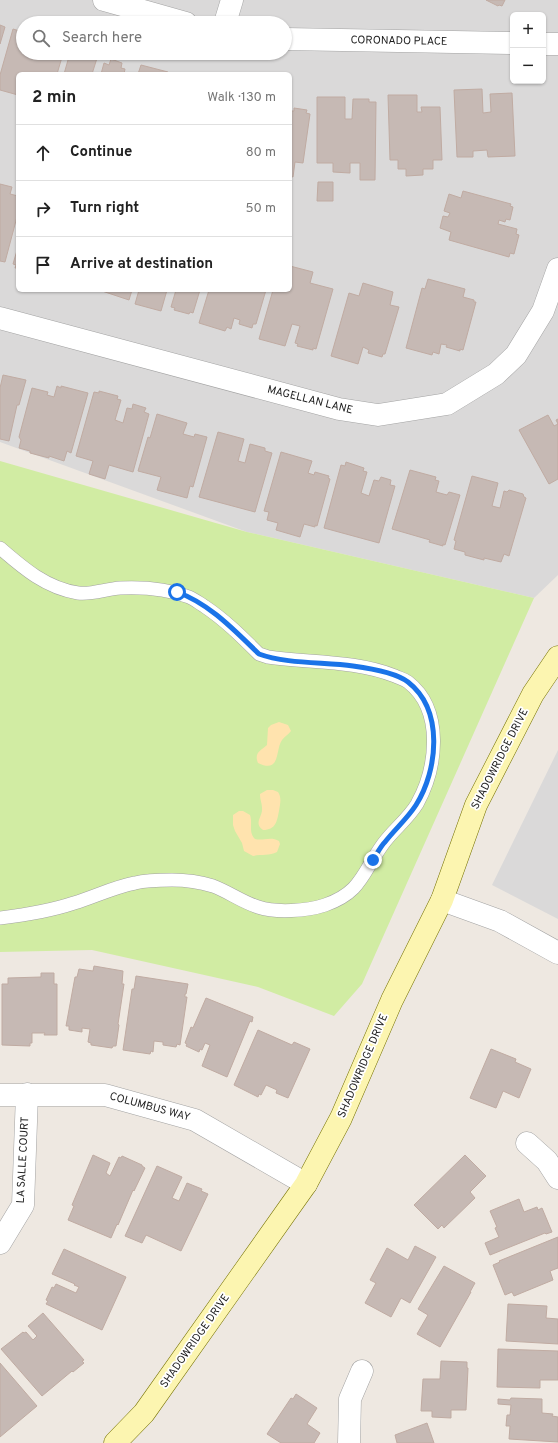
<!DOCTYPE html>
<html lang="en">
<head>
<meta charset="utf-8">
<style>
  body { margin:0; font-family:Overpass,sans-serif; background:#f2f2f2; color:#222 }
  .controls { position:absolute; right:12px; top:12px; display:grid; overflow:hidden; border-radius:6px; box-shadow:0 1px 3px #0004 }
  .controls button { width:36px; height:36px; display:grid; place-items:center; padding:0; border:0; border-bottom:1px solid #e0e0e0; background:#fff; color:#222; font:20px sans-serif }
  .stop { position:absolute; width:12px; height:12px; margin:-9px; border:3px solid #1a73e8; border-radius:50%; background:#fff }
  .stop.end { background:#1a73e8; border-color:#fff; box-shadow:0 1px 4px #0008 }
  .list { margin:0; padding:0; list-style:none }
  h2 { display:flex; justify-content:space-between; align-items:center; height:52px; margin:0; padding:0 16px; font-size:17px }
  h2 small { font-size:13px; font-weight:400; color:#767676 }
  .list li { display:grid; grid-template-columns:26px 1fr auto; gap:12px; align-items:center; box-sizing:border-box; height:56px; padding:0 16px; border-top:1px solid #e0e0e0 }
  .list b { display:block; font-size:15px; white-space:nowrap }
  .list em { font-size:13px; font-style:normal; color:#767676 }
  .icon { flex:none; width:22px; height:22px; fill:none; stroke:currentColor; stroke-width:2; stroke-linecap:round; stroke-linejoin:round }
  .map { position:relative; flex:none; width:558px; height:1443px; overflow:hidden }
  .search { position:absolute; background:#fff; box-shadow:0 1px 3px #0004; left:16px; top:16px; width:276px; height:44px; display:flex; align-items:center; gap:10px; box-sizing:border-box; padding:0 14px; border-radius:22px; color:#767676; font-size:15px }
  .panel { position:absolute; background:#fff; box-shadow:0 1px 3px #0004; left:16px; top:72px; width:276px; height:220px; border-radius:6px }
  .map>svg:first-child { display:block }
</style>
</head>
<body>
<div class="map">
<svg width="558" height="1443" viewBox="0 0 558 1443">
  <rect width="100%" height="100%" fill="#eee8e1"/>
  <!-- residential -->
  <path fill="#dad9d9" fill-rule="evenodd" d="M0 0H558V575L534 598 247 532 0 442ZM513 15H543V81H513ZM23 23H285V53H23ZM18 74H290V290H18Z
    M558 750V919L492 885Z"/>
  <!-- grass -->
  <path fill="#d1eca3" d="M0 461 247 532 534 598 362 984 334 1016 258 987 92 950 0 952Z"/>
  <!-- sand -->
  <path fill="#ffe3ae" d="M279 722 288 725 291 731C288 735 285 736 282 740 275 750 281 774 258 763 254 753 260 751 267 745L268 728 271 725Z
    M267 790H273L278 792C282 798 280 804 279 811 277 821 276 830 263 830 253 823 263 817 262 808 262 803 260 800 260 794Z
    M239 811H243L250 815C253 824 248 832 255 839 263 841 271 836 279 841L280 844 277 852C269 856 261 854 253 856L244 851 242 843 235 831 233 825V815Z"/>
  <!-- building -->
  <path fill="#c6b9b4" stroke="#c0aba2" d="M486 0H505L502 6 499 5 498 6Z
    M0 25 5 27 0 44Z
    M13 29 23 32V53H60L59 56 62 57 57 74H18V95L0 90V75Z
    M70 53H94L98 55 92 74H64Z
    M111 59 122 63 121 68 125 69 124 74H101L104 63 109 65Z
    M141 65 168 72 167 74H138Z
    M482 89 483 113 491 112 490 94 512 93 515 156 488 157 487 150 473 151V157H457L454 90Z
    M388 95H417V112H422L421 107H440L442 160H433V169H423V175L406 176V169H398V160H390Z
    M317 97H345V119H352L353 99H369V102H376L375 180H360V163H350V173L333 172V163H317Z
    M294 108 307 110 306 113 310 114 303 163 295 162 293 177 290 176V111H294Z
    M318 182H333V201H317Z
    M0 184 12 187 10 194 18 196V213L5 262 0 261Z
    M463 191 511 204 510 206 513 207 510 220 506 219 505 222 499 220 498 224 517 229 516 234 519 235 514 254 510 253 509 257 449 240 451 232 440 228 443 216 448 217 450 213 444 211 449 194 461 198Z
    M18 247V268H15L16 265 13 264Z
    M290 266 313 272 310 283 333 289 316 349 313 348V350L297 346 298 344 295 343 300 326 292 324 285 346 259 339 273 290H290Z
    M428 279 465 289 463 297 474 300V302H476L463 350 460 349V351L446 347 447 345 441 344 439 354 433 352 432 355 406 348 422 288 425 289Z
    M363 283 393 292 390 305 399 307 385 354H383L382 357 368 353 369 350 363 347 358 364 331 356 349 293 359 296Z
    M99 290H132L129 300Z
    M139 290H167L161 311 135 304Z
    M174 290H200L193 313 190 312 189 314 174 310 175 308 171 307 176 290Z
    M209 290H266L256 324H253L252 328 239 324 240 320 234 318 231 329 227 327 225 331 199 323Z
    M3 375 26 380 19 405H17L9 441 0 439V388Z
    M57 386 61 388V386L88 393 71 453 67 451 64 461 49 456V458L30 453V451L19 448 21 440 19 437 32 388 48 392 47 395 54 397Z
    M99 391 118 396 117 399 121 400 115 420 123 423 127 408 132 409 133 404 146 408 144 412 149 414 133 472 109 465 105 479 89 474 93 461 76 456 94 392 99 393Z
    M157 414 187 423 183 434 194 437 195 434 207 437 193 487 190 486 187 498 157 490 161 477 138 471 148 437 150 438Z
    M548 415 554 426 558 424 556 420 558 419V479L549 484 519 430Z
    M218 432 244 439 238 461 245 463 250 444 265 448V451L272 453 255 512 199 497Z
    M281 452 312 461 308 473 314 475 315 472 329 476 328 478 330 479 317 526 315 525V527L304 524 300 537 276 530 278 523 267 520 269 512 264 511Z
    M346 462 364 468 363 471 367 472 361 493 369 496 374 480 379 481 381 477 391 480 390 485 395 486 379 543 324 528 341 465 345 466Z
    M410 470 436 477 435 480 439 481 436 492 447 495 449 492 460 495 445 545 443 544V546L429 542 430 540 392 529Z
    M472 476 498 483 492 506 500 508 504 491 507 492 509 490 523 494 524 497 526 498 509 556 504 554 501 562 484 558V560L465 555V552L454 549 456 541 454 540Z
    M94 966 123 971 122 984H124L118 1024 119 1025 116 1046H113L112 1048 91 1045V1043L88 1042 90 1029 82 1028V1032L69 1030V1026H66L75 977H77L79 969 93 971Z
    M41 973H54V984H57V1035H44L45 1033H32V1043H30V1046L2 1045V984H8V978L41 977Z
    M136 976 188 984 186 994H185V997H187L180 1045 177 1044 176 1047 163 1045V1042L154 1041 153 1052 151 1051 150 1054 123 1050 132 989H134Z
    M206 998 253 1017 252 1022 250 1021 227 1077 202 1066 210 1045 205 1043 202 1050 200 1049 199 1052 186 1046 187 1044 185 1043 191 1027 193 1028Z
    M258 1030 292 1045 294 1042 310 1049 288 1098 276 1093 277 1090 266 1085 261 1095 259 1094 258 1097 234 1085Z
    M491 1049 516 1059 515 1062 531 1069 519 1098 503 1091 496 1108 470 1098Z
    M93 1155 110 1163 106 1173 110 1176 119 1157 121 1158 122 1156 142 1165V1166L145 1168 134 1191 133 1190 118 1225 117 1224 111 1238 68 1220 74 1206 72 1205Z
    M465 1155 486 1176 470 1192 475 1198 444 1228 442 1225 438 1229 414 1205Z
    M157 1166 182 1177 172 1198 179 1201 187 1183 202 1189 201 1191 208 1194 181 1251 146 1235 142 1243 125 1236Z
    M519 1199 524 1212 537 1207 538 1210 542 1208 552 1232 546 1234 545 1233 490 1255 485 1243 499 1237 495 1228 497 1227 490 1211Z
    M558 1237V1268L550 1271 553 1280 514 1296 512 1292 505 1295 493 1265 500 1262 499 1261Z
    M415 1246 436 1257 410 1303 401 1298 391 1317 365 1303 376 1283 370 1280 387 1248 408 1260Z
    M64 1249 126 1277 102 1330 46 1304 48 1301 46 1300 52 1287 54 1288 56 1284 76 1293 79 1287 74 1285 75 1284 52 1274Z
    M444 1266 475 1283 470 1292H471L440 1347 417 1334 428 1315 418 1309Z
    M508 1304 547 1306 546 1318 558 1319V1344L506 1341Z
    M43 1313 84 1360 82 1361 84 1363 73 1372 72 1371 42 1396 1 1349 23 1332 24 1333 26 1332 33 1340 37 1336 28 1326Z
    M498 1349 558 1351V1380H540V1388L497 1387Z
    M441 1361 467 1362V1368H468L466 1410H451V1418L432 1417V1411H421L423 1379H440Z
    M0 1363 37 1406 0 1437Z
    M296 1394 317 1408 307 1424 320 1433 314 1443H281L267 1434 291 1398 293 1399Z
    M511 1398 542 1399V1413L553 1414 552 1416 558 1417V1442L509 1439 510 1426H506L507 1415H510L511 1405 498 1404V1399L510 1400Z
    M427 1423 434 1443H397L395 1435Z"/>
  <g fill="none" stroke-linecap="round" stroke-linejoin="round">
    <defs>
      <path id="service" d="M0 548C23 568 46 588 78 593 91 595 106 589 120 588 142 587 168 589 189 597 194 599 199 603 204 606 225 620 242 637 259 654L268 657C309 663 355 660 395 676 399 678 404 679 408 682 444 710 437 768 417 804 408 819 393 830 383 844 362 873 362 892 325 905 307 911 276 913 258 907 242 902 229 892 213 886 200 882 186 880 172 880 160 880 147 880 135 883 114 887 94 897 74 903 50 911 25 915 0 918"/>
      <path id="minor" d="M104 0 186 23
        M225 23 232 0
        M285 39 513 43
        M543 44H558
        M0 318 339 409 378 415 447 404 496 374 516 355 543 311 558 269
        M0 1095H105L195 1120 306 1184
        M527 1143 547 1161 558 1178
        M0 1243 23 1205 27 1094
        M349 1443 350 1399 362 1371"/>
      <path id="tertiary" d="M442 900 500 921 558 953"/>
      <path id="secondary" d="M115 1443 144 1413 306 1184 341 1118 392 1000 442 900 476 805 533 694 558 657"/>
    </defs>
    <!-- service casing -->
    <use href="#service" stroke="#a3a3a3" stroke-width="14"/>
    <!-- minor casing -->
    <use href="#minor" stroke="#a3a3a3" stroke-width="23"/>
    <!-- tertiary casing -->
    <use href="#tertiary" stroke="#a3a3a3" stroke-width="23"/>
    <!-- secondary casing -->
    <use href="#secondary" stroke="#767200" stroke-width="23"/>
    <!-- service -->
    <use href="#service" stroke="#fff" stroke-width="13"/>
    <!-- minor -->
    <use href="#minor" stroke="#fff" stroke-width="22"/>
    <!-- tertiary -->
    <use href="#tertiary" stroke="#fff" stroke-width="22"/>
    <!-- secondary -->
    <use href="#secondary" stroke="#fcf5b0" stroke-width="22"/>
  </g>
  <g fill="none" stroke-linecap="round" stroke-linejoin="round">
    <!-- route -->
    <path stroke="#1a73e8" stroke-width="5" d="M177 592C210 604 234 630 259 654 286 664 324 662 353 666 368 668 395 672 408 682 444 710 438 770 416 805 407 819 395 829 385 842 380 847 377 854 373 860"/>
  </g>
  <g text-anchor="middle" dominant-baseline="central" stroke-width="3.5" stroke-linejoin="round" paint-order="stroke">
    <!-- street labels -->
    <g font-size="11" fill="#1c1c1c" stroke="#fff">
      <text transform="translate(399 41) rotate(1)">CORONADO PLACE</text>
      <text transform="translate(310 400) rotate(14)">MAGELLAN LANE</text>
      <text transform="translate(500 759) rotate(-63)">SHADOWRIDGE DRIVE</text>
      <text transform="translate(363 1066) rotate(-67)">SHADOWRIDGE DRIVE</text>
      <text transform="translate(150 1107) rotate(15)">COLUMBUS WAY</text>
      <text transform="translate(23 1160) rotate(-87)">LA SALLE COURT</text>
      <text transform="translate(195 1341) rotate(-55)">SHADOWRIDGE DRIVE</text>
    </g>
  </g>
</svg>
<div class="controls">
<button>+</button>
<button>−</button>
</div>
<div class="stop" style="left:177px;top:592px"></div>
<div class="stop end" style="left:373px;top:860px"></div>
<div class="search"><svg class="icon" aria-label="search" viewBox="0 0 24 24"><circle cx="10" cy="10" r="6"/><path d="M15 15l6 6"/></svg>Search here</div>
<section class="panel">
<h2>2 min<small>Walk · 130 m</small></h2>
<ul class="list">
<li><svg class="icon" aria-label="ahead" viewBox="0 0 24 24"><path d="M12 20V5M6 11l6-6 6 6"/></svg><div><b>Continue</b></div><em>80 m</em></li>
<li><svg class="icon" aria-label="right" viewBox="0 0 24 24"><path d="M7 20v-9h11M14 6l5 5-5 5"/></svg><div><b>Turn right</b></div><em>50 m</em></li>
<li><svg class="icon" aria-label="arrive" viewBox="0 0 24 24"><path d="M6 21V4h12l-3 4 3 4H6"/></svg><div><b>Arrive at destination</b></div></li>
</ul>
</section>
</div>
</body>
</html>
